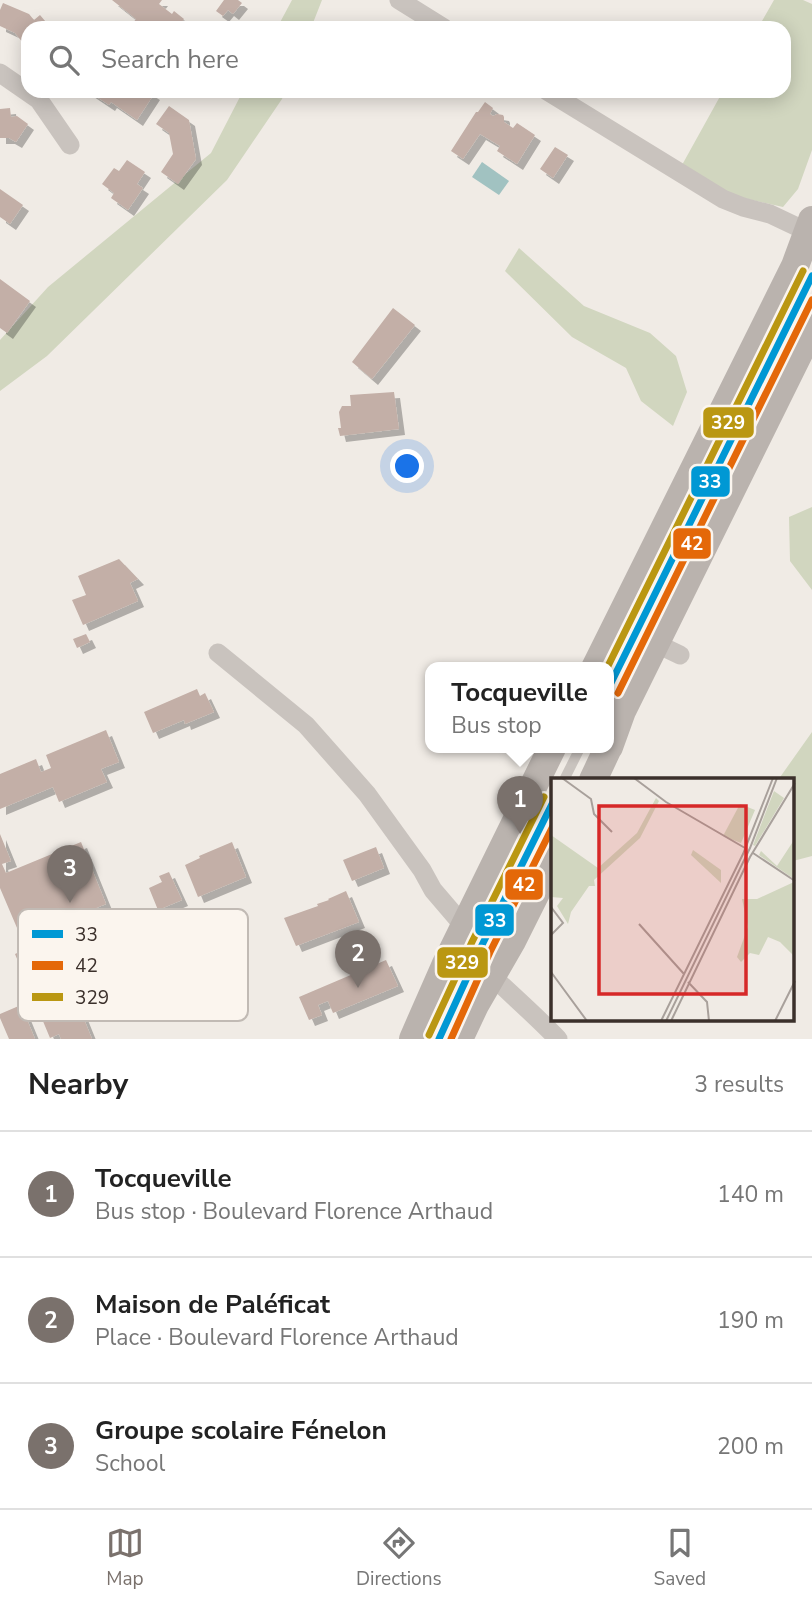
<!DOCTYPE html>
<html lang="en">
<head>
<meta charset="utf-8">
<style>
  body { margin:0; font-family:"Nunito Sans",sans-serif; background:#f6f6f6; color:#222 }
  .you { position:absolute; left:408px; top:467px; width:24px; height:24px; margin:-18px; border:5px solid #fff; border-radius:50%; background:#1a73e8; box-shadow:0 0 0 10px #1a73e833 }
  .badge { display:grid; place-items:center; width:46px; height:46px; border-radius:50%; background:#7a716c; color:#fff; font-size:23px; font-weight:700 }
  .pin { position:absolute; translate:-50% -58px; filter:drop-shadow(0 2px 4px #0008) }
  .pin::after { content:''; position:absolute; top:37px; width:24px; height:21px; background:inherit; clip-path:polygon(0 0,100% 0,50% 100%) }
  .popup { position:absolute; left:425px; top:662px; width:189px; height:91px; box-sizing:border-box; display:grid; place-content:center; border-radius:14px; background:#fff; filter:drop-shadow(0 2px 5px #0005); font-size:23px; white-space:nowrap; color:#767676 }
  .popup b { font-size:26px; color:#222 }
  .popup::after { content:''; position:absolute; left:50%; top:100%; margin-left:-14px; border:14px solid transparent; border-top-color:#fff }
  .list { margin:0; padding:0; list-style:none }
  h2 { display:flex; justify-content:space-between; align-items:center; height:91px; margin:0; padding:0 28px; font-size:30px }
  h2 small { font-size:23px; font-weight:400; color:#767676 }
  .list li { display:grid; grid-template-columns:46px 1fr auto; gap:21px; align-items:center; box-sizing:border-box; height:126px; padding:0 28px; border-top:2px solid #e0e0e0 }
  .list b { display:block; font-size:26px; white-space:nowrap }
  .list p { margin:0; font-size:23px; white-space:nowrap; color:#767676 }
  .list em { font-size:23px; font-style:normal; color:#767676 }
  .icon { flex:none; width:38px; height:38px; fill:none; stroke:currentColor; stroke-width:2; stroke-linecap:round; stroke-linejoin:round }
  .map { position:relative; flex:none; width:812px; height:1039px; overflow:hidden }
  .search { position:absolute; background:#fff; box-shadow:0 4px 18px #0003; left:21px; right:21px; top:21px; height:77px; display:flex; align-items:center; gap:18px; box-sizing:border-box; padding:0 24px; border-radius:21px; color:#767676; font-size:26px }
  .sheet { height:469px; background:#fff }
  nav { display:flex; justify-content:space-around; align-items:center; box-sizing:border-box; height:98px; border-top:2px solid #e0e0e0; background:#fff; font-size:19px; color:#767676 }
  nav a { display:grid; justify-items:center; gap:4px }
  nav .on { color:#7a716c }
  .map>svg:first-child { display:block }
</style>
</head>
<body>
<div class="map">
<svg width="812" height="1039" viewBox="0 0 812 1039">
  <defs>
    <filter id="shadow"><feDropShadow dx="6" dy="6" stdDeviation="0" flood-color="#0004"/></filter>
  </defs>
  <rect width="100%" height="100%" fill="#f0ebe5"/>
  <!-- green -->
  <path fill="#d1d6bf" d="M292 0H322L311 28H277Z
    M774 0H803L812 4V150L798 189 783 207 730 195 682 165 723 91H784V28H758Z
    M243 91H285L282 99 227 180 47 356 0 391V340L48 287 211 153Z
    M519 248 584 306 650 333 676 356 687 392 673 426 641 401 626 368 572 337 505 271Z
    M812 507V590L790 561 789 517Z
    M812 732V856L793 861V780H778Z"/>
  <!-- water -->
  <path fill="#a1c2c1" d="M482 162 509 181 499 195 472 177Z"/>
  <!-- building -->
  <path fill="#c3afa7" filter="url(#shadow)" d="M112 0H162L159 4 172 14 174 11 184 19 177 28H137L132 24 136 19Z
    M224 0H238L242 3 233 14 228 10 223 16 216 11Z
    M3 3 29 14 34 20 40 15 51 28H28V49L15 33 0 26V10Z
    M88 91H149L154 94 137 120 111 102 109 105Z
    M485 102 493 108 490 114 493 116 497 114 503 115 504 117V122L513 128 517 123 535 135 517 164 497 151 500 146 480 134 463 159 451 151 476 112H478Z
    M169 106 189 120 196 159 178 184 161 172 173 154 169 133 156 124Z
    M10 108 11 117 17 116 28 124 16 142 9 138H0V109Z
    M555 147 568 155 553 178 540 169Z
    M127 160 145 172 137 184 143 188 128 210 111 198 114 193 102 184 114 168 119 171Z
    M0 189 23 205 10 224 0 217Z
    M0 279 30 301 7 333 0 328Z
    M393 308 415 325 372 379 352 362Z
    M394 392 399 429 340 436 338 428H341L339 412 342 406H351L350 395Z
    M119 559 138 579 130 583 138 601 83 625 72 600 86 595 78 576Z
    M86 634 90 642 77 648 73 639Z
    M197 689 200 696 205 693 214 712 185 724 184 720 153 733 144 712Z
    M106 730 119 762 101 769 107 782 59 802 53 787 0 809V774L36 759 41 772 51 768 46 755Z
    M0 834 11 861 2 864 6 873 81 842 106 904 47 928 92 1039H61L59 1034 50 1038 15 954 26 949 0 888Z
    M232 842 246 877 198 897 185 865 200 858 199 856Z
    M376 847 384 868 352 881 343 860Z
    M169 872 182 900 158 910 149 888 162 882 159 876Z
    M346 891 359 922 296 946 284 918 318 906 317 904 329 900 328 899Z
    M386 960 398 986 333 1013 328 1001 318 1005 322 1015 309 1020 299 997Z
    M21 1005 35 1039H9L0 1018V1014Z"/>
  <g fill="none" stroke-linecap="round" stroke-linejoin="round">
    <!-- lane -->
    <path stroke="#c9c3be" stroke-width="10" d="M609 688 812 276
      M564 780 580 748
      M480 949 553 802
      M439 1039 473 966"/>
    <!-- street -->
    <path stroke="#c9c3be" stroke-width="19" d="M399 0 444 28
      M0 73 39 100 70 145
      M547 91 723 199 743 207 770 214 808 232
      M655 643 680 655
      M218 653 306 725 367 794 422 870 433 890 498 966
      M454 947 488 983
      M492 976C514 997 537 1017 558 1039"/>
    <!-- secondary -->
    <path stroke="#bab3ae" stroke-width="28" d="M595 668 795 266 812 220
      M609 747 622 711 812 327
      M593 780 608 748
      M413 1039 445 966 552 748
      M459 1039 475 1005 512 941 553 859"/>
    <defs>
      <path id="bus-1" d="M609 687 812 276
        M439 1039 481 947 553 802"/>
      <path id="bus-2" d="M618 693 812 300
        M451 1039 490 952 553 826"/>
      <path id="bus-3" d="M607 668 803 271
        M429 1035 472 942 544 797"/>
    </defs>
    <!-- bus-1 casing -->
    <use href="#bus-1" stroke="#fbf5ee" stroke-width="12"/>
    <!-- bus-2 casing -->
    <use href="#bus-2" stroke="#fbf5ee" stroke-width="12"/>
    <!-- bus-3 casing -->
    <use href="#bus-3" stroke="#fbf5ee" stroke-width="12"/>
    <!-- bus-1 -->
    <use href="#bus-1" stroke="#0098d4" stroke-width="7"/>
    <!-- bus-2 -->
    <use href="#bus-2" stroke="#e46809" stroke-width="7"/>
    <!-- bus-3 -->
    <use href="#bus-3" stroke="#ba9712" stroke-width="7"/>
  </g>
  <!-- overview -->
  <g transform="translate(551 778)">
    <rect width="243" height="243" fill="#f0ebe5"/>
    <path d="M223 13 233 20 204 68 202 67ZM105 20 108 23 89 60 43 102 44 108H38L20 134 17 146 6 128 12 120 0 119V57L47 90 86 55ZM189 26 204 32 190 65 172 58ZM243 62V101L208 77 210 73 226 88ZM142 72 170 92V105L140 77ZM243 104V178L229 164 217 159 208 177 199 175 190 184 186 179 197 149 191 121H206Z" fill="#d1d6bf"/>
    <path fill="none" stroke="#a8a09b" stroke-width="2" d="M11 0 40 21 43 36 61 54M83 0 115 24 194 70M202 75 244 103M0 129 12 145 0 157M88 146 133 196M0 194 36 243M137 204 156 224 158 243M110 243 192 76 222 0M115 243 199 70 226 0M120 243 199 79 244 5M224 243 244 203"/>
    <path fill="#d62828" fill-opacity="0.15" stroke="#d62828" stroke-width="3.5" d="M48 28H195V216H48Z"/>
    <rect width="243" height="243" fill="none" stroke="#3b302b" stroke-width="3.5"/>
  </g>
  <!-- legend -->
  <rect x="18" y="909" width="230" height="112" rx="10" fill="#fbf5ee" stroke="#c1bab4" stroke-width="2"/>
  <rect x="32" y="930" width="31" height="8" fill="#0098d4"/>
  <rect x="32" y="961" width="31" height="9" fill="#e46809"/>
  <rect x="32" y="993" width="31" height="8" fill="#ba9712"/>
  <g font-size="19" fill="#3b302b">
    <text x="75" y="941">33</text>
    <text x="75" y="972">42</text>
    <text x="75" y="1004">329</text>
  </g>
  <g stroke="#fbf5ee" stroke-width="2.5">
    <rect x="702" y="406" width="53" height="33" rx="7" fill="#ba9712"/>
    <rect x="690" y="465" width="41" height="33" rx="7" fill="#0098d4"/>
    <rect x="672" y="527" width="40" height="33" rx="7" fill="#e46809"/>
    <rect x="504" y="868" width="40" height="33" rx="7" fill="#e46809"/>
    <rect x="474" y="903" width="41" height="34" rx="7" fill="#0098d4"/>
    <rect x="436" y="946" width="53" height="33" rx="7" fill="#ba9712"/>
  </g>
  <g font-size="19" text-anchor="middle" font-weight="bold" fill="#fff">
    <text x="728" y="429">329</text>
    <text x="710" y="488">33</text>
    <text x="692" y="550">42</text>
    <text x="524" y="891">42</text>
    <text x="495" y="927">33</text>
    <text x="462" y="969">329</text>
  </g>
</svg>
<div class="you"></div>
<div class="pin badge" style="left:520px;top:834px">1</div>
<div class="popup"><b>Tocqueville</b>Bus stop</div>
<div class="pin badge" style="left:358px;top:988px">2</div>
<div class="pin badge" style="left:70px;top:903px">3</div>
<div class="search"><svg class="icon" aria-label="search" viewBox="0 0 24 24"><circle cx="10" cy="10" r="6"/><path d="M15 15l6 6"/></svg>Search here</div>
</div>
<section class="sheet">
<h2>Nearby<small>3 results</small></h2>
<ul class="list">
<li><span class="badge">1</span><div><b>Tocqueville</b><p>Bus stop · Boulevard Florence Arthaud</p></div><em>140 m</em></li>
<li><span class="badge">2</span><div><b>Maison de Paléficat</b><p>Place · Boulevard Florence Arthaud</p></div><em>190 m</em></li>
<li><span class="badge">3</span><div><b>Groupe scolaire Fénelon</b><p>School</p></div><em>200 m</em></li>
</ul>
</section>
<nav>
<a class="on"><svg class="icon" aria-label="map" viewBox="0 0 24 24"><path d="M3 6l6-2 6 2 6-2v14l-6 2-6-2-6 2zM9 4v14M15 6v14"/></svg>Map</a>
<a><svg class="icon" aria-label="directions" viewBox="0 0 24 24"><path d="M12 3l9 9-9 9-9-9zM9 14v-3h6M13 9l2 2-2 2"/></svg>Directions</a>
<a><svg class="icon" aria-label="saved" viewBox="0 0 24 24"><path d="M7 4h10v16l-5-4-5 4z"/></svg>Saved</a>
</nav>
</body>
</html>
